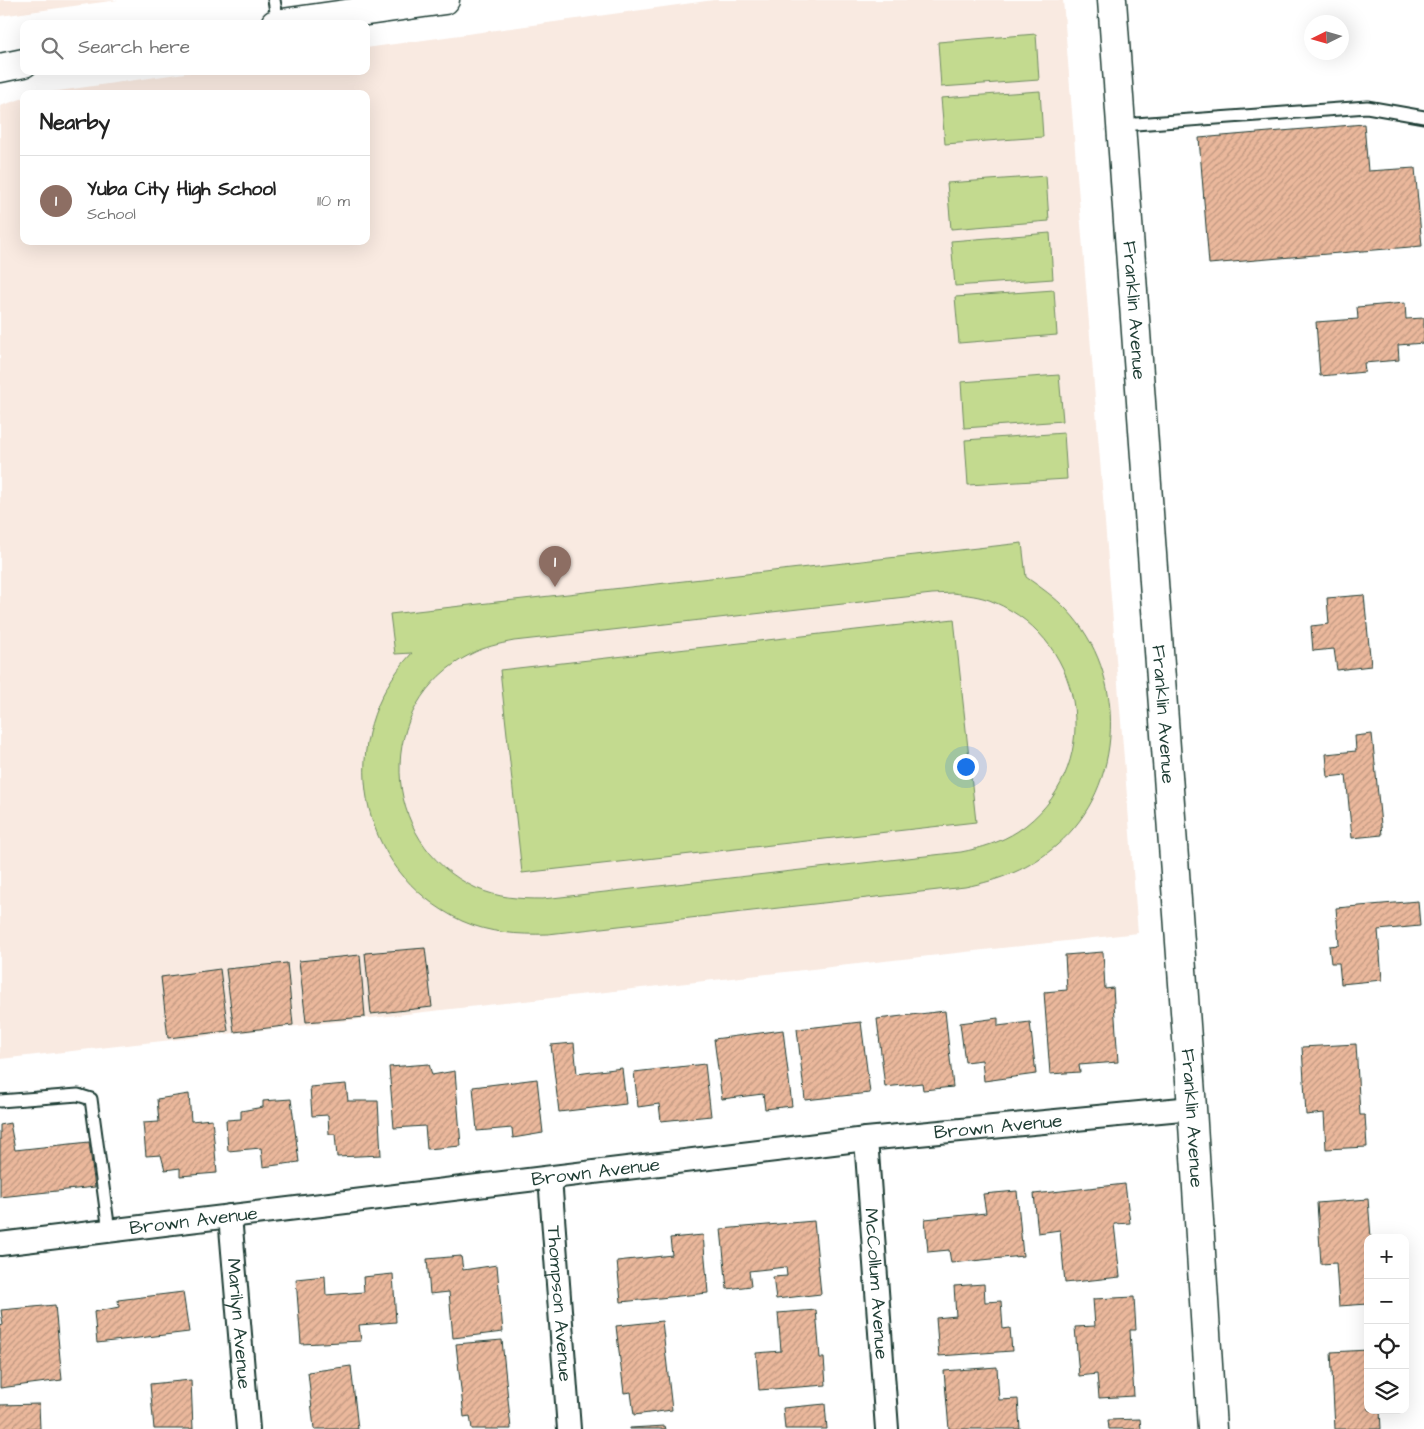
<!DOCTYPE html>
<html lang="en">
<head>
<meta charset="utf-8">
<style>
  body { margin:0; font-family:"Architects Daughter",sans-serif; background:#f2f2f2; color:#222 }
  .controls { position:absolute; right:15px; bottom:15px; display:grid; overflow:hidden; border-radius:10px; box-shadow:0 5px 20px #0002 }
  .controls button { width:45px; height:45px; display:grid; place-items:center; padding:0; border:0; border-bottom:1px solid #e0e0e0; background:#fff; color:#222; font:25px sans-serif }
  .compass { position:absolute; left:1304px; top:15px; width:45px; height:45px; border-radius:50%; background:#fff; box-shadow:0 5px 20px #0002; rotate:265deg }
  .you { position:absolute; left:965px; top:766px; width:18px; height:18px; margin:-12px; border:4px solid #fff; border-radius:50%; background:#1a73e8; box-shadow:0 0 0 8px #1a73e833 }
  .badge { display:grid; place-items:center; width:32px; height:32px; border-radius:50%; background:#0b8043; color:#fff; font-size:16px; font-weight:700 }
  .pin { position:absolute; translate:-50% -41px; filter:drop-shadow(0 1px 2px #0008) }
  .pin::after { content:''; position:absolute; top:26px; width:18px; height:15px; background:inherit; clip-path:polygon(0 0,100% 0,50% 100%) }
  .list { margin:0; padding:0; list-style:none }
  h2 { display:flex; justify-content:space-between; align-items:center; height:65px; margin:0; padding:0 20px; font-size:21px }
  h2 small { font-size:16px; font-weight:400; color:#767676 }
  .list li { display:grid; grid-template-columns:32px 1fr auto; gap:15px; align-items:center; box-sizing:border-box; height:90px; padding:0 20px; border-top:1px solid #e0e0e0 }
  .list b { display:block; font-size:19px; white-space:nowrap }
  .list p { margin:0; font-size:16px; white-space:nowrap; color:#767676 }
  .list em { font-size:16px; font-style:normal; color:#767676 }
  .icon { flex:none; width:28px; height:28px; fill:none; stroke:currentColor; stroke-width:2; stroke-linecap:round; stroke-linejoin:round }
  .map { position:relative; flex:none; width:1424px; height:1429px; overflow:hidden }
  .search { position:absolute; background:#fff; box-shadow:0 5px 20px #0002; left:20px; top:20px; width:350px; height:55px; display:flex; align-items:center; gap:12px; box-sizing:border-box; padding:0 18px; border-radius:10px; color:#767676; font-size:19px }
  .panel { position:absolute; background:#fff; box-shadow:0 5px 20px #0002; left:20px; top:90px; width:350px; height:155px; border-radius:10px }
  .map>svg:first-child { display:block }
</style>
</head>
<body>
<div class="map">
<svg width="1424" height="1429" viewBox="0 0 1424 1429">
  <defs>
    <pattern id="building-hatch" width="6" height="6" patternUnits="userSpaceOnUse" patternTransform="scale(1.25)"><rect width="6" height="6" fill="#ebb89c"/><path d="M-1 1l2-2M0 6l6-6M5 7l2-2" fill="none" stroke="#be9780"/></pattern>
  </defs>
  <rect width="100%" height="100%" fill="#fff"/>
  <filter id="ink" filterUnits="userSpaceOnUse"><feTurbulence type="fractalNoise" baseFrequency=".02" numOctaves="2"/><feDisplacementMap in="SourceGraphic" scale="10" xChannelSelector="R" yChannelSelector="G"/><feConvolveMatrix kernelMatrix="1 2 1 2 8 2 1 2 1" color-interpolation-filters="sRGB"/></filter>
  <g filter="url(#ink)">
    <!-- built -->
    <path fill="#f9eae1" d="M0 0H118L0 16Z
      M714 0H1063L1138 933 0 1059V106L24 98V241H366V94H37L199 71H366V48Z"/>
    <!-- green -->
    <path fill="#c3da8f" stroke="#718c62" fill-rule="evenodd" d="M1036 34 1039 80 941 87 938 42Z
      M1040 91 1043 137 945 144 941 98Z
      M1046 176 1049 221 951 229 947 183Z
      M1050 233 1053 279 955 286 951 241Z
      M1054 290 1057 335 959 343 955 297Z
      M1059 375 1063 421 964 428 961 382Z
      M1064 433 1067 479 968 485 965 440Z
      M1022 543 1026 577C1040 587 1055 597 1067 610 1128 674 1125 787 1057 845 1030 869 1000 880 965 887L548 934C518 935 489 933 462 921 355 870 333 738 412 653L395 654 390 614ZM953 593C967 595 981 596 994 602 1089 642 1105 772 1018 831 1001 842 982 848 961 852L543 899C520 899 498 898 476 888 378 843 373 703 471 654 484 647 499 644 514 641L932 594Z
      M954 619 976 822 522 873 500 670Z"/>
    <!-- building -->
    <path fill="url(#building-hatch)" stroke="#1f3d34" d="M1364 124 1368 171 1415 168 1422 246 1209 264 1199 138Z
      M1405 303 1406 319 1424 318V343L1398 345 1399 360 1364 363 1365 372 1320 376 1316 322 1358 319 1357 307Z
      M1364 595 1371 666 1337 670 1334 649 1313 651 1311 626 1329 624 1327 598Z
      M1372 734 1382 835 1352 838 1346 775 1328 777 1326 754 1356 751 1355 736Z
      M1418 901 1420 926 1378 930 1382 980 1341 984 1339 963H1331L1329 946 1339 945 1336 908Z
      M425 948 432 1007 371 1014 365 953Z
      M1103 952 1105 989 1113 988 1118 1062 1079 1065 1080 1072 1050 1074 1044 992 1067 990 1065 955Z
      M360 955 365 1017 306 1022 299 961Z
      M287 963 293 1025 234 1032 226 969Z
      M220 969 228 1031 168 1038 161 977Z
      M945 1011 953 1087 923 1090 922 1083 885 1087 877 1019Z
      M998 1018V1026L1030 1022 1036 1074 984 1081 982 1060 965 1062 960 1023Z
      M861 1022 870 1093 805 1100 797 1029Z
      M783 1030 792 1106 765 1109 763 1094 722 1099 714 1039Z
      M574 1043 577 1074 622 1068 626 1104 559 1112 551 1045Z
      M1356 1044 1360 1115H1365L1367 1147 1326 1149 1324 1113 1306 1115 1302 1047Z
      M429 1064 432 1075 455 1071 461 1146 427 1149 425 1126 394 1128 389 1067Z
      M705 1064 711 1116 661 1121 659 1104 638 1107 634 1072Z
      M537 1079 543 1133 513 1138 512 1128 477 1131 473 1087Z
      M346 1084 348 1101H378L381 1155 337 1157 335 1134H329L328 1115 312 1116 310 1087Z
      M189 1094 191 1121 212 1119 217 1173 180 1176V1168L165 1170 161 1155 146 1156 143 1123 159 1122 157 1099Z
      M291 1099 299 1162 263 1167 261 1148 228 1151 226 1120 241 1119V1111L263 1107V1101Z
      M10 1123 15 1150 89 1142 95 1187 0 1197V1125Z
      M1125 1184 1130 1223 1114 1224 1120 1277 1065 1283 1060 1230 1038 1233 1034 1194Z
      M1017 1191 1023 1256 951 1263 949 1250 928 1252 925 1219 986 1213 983 1194Z
      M1368 1199 1371 1238H1368V1304L1339 1306 1336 1263 1321 1264 1317 1203Z
      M814 1221 821 1294 776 1299 773 1277 787 1276 786 1267 749 1271 751 1286 727 1289 721 1229Z
      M703 1235 708 1293 621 1302 617 1261 672 1255 670 1238Z
      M461 1256 463 1270 497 1265 503 1332 453 1338 449 1292 430 1294 427 1259Z
      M393 1274 396 1322 359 1325 361 1341 301 1344 296 1279 325 1276 326 1295 364 1292 363 1277Z
      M984 1284 985 1302 1001 1301 1003 1329 1010 1328 1012 1351 939 1356 936 1318 956 1316 954 1286Z
      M183 1292 189 1332 97 1343 94 1312 119 1307 118 1300Z
      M1134 1297 1136 1330H1130L1134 1396 1099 1398 1097 1374 1079 1376 1075 1327 1095 1326 1093 1299Z
      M55 1305 62 1380 0 1388V1326L3 1325 1 1310Z
      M816 1310 820 1358H824L826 1385 759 1390 756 1353 781 1351 778 1313Z
      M662 1321 672 1410 634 1415 631 1392 624 1393 616 1326Z
      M502 1340 511 1429H472L470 1416 464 1417 456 1344Z
      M1368 1350V1410H1380L1381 1429H1335L1331 1352Z
      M351 1366 358 1429H314L308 1372Z
      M997 1367 999 1400 1018 1399 1020 1429H949L944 1371Z
      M191 1380 193 1429H154L150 1384Z
      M39 1404 40 1429H0V1405Z
      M825 1404 827 1429H785L783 1408Z
      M1140 1419 1141 1429H1109L1108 1420Z
      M665 1426 666 1429H630V1428Z"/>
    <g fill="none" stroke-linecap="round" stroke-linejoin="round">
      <defs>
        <path id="lane" d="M274 0 278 23
          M1122 125 1367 107 1424 117
          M0 1101 78 1095 91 1099 109 1231"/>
        <g id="street">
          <path id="s1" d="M866 1139 887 1429"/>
          <path id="s2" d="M550 1178 569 1429"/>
          <path id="s3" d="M230 1216 248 1429"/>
          <path id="s4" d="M0 1244 866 1139 1192 1108"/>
        </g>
        <g id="secondary">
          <path id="s5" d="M1112 0 1192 1108 1212 1429"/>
          <path d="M275 24 445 0"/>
          <path d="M0 68 24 63"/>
        </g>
      </defs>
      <!-- lane casing -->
      <use href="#lane" stroke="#1f3d34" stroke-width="15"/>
      <!-- street casing -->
      <use href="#street" stroke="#1f3d34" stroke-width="26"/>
      <!-- secondary casing -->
      <use href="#secondary" stroke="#1f3d34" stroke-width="31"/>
      <!-- lane -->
      <use href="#lane" stroke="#fff" stroke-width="11"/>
      <!-- street -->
      <use href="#street" stroke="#fff" stroke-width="22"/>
      <!-- secondary -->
      <use href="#secondary" stroke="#fff" stroke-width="28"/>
    </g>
  </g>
  <g text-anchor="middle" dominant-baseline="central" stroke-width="4" stroke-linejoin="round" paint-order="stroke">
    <!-- street labels -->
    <g font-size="19" fill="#1f3d34" stroke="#fff">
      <text stroke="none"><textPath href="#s5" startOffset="311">Franklin Avenue</textPath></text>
      <text stroke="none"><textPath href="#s5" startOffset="716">Franklin Avenue</textPath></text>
      <text stroke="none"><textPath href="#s5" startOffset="1121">Franklin Avenue</textPath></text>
      <text stroke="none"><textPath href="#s4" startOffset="1005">Brown Avenue</textPath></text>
      <text stroke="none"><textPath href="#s4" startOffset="600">Brown Avenue</textPath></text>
      <text stroke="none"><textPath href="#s4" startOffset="195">Brown Avenue</textPath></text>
      <text stroke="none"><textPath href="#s1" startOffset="145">McCollum Avenue</textPath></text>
      <text stroke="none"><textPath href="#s2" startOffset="126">Thompson Avenue</textPath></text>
      <text stroke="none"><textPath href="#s3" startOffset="108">Marilyn Avenue</textPath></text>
    </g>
  </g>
</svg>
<div class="controls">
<button>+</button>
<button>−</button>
<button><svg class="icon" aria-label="locate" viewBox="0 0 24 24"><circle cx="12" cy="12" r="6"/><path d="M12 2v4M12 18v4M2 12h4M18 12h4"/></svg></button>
<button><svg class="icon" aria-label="layers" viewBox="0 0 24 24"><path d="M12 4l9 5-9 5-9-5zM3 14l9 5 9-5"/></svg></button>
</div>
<svg class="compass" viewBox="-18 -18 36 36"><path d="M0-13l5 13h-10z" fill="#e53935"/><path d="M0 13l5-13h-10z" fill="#767676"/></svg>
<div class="you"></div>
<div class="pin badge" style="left:555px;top:587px;background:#8d6e63">1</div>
<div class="search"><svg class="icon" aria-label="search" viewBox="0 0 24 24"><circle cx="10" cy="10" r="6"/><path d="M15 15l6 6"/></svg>Search here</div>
<section class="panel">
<h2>Nearby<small></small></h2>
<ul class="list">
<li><span class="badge" style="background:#8d6e63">1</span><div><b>Yuba City High School</b><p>School</p></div><em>110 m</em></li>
</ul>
</section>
</div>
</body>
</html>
